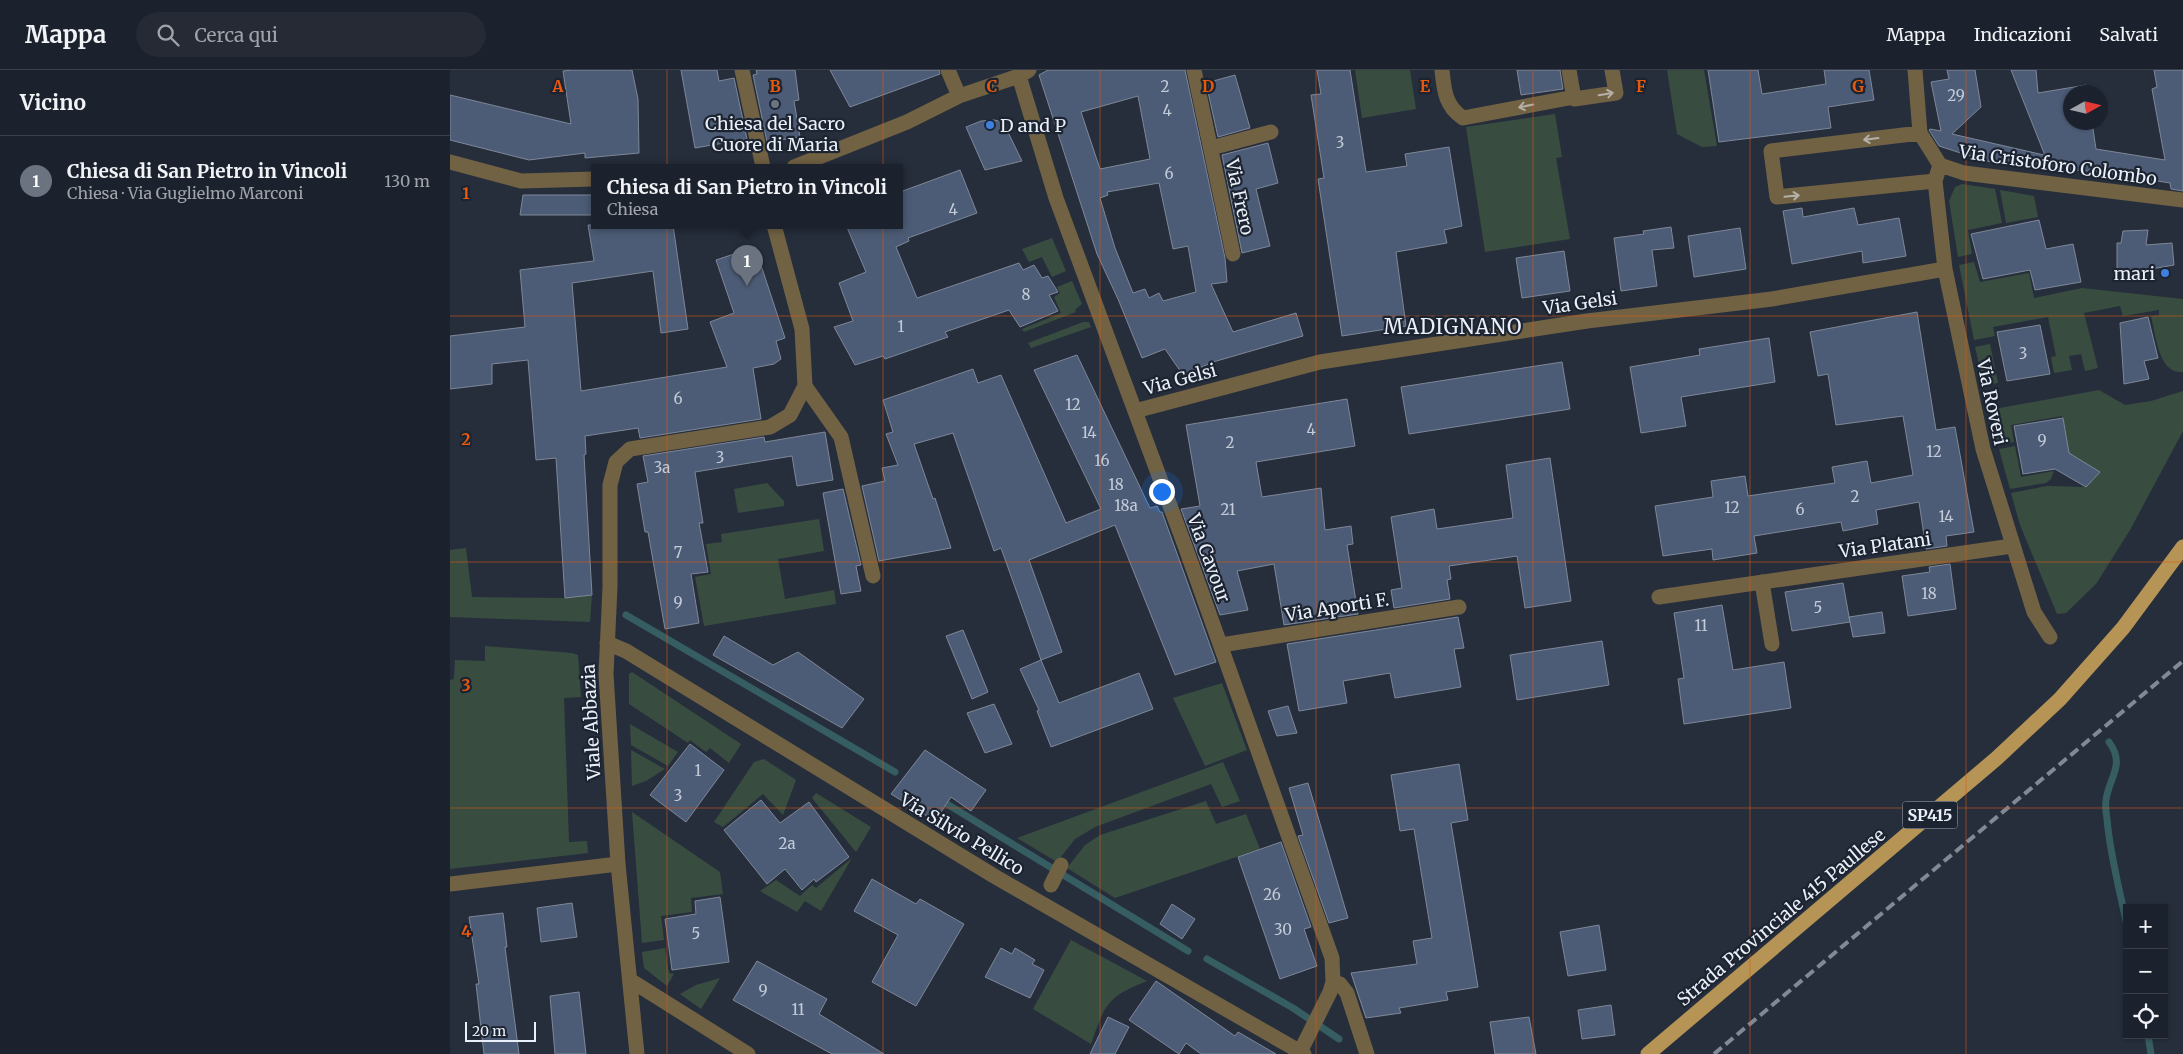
<!DOCTYPE html>
<html lang="it">
<head>
<meta charset="utf-8">
<style>
  body { margin:0; font-family:Merriweather,serif; background:#252a35; color:#f1f3f6 }
  .controls { position:absolute; right:15px; bottom:15px; display:grid; overflow:hidden; border-radius:0px; box-shadow:0 1px 4px #0004 }
  .controls button { width:45px; height:45px; display:grid; place-items:center; padding:0; border:0; border-bottom:1px solid #3a3f49; background:#1c222d; color:#f1f3f6; font:25px sans-serif }
  .compass { position:absolute; left:1613px; top:15px; width:45px; height:45px; border-radius:50%; background:#1c222d; box-shadow:0 1px 4px #0004; rotate:82deg }
  .scale { position:absolute; left:15px; bottom:12px; width:71px; box-sizing:border-box; padding-left:5px; border:2px solid #eaf0f9; border-top:0; font-size:14px; line-height:18px; white-space:nowrap; color:#eaf0f9; -webkit-text-stroke:4px #1d2431; paint-order:stroke }
  .you { position:absolute; left:711px; top:421px; width:18px; height:18px; margin:-12px; border:4px solid #fff; border-radius:50%; background:#1a73e8; box-shadow:0 0 0 8px #1a73e833 }
  .badge { display:grid; place-items:center; width:32px; height:32px; border-radius:50%; background:#8c9099; color:#fff; font-size:16px; font-weight:700 }
  .pin { position:absolute; translate:-50% -41px; filter:drop-shadow(0 1px 2px #0008) }
  .pin::after { content:''; position:absolute; top:26px; width:18px; height:15px; background:inherit; clip-path:polygon(0 0,100% 0,50% 100%) }
  .popup { position:absolute; left:141px; top:94px; width:312px; height:65px; box-sizing:border-box; display:grid; place-content:center; border-radius:0px; background:#1c222d; filter:drop-shadow(0 1px 4px #0005); font-size:16px; white-space:nowrap; color:#a0a4aa }
  .popup b { font-size:19px; color:#f1f3f6 }
  .popup::after { content:''; position:absolute; left:50%; top:100%; margin-left:-10px; border:10px solid transparent; border-top-color:#1c222d }
  .list { margin:0; padding:0; list-style:none }
  h2 { display:flex; justify-content:space-between; align-items:center; height:65px; margin:0; padding:0 20px; font-size:21px }
  h2 small { font-size:16px; font-weight:400; color:#a0a4aa }
  .list li { display:grid; grid-template-columns:32px 1fr auto; gap:15px; align-items:center; box-sizing:border-box; height:90px; padding:0 20px; border-top:1px solid #3a3f49 }
  .list b { display:block; font-size:19px; white-space:nowrap }
  .list p { margin:0; font-size:16px; white-space:nowrap; color:#a0a4aa }
  .list em { font-size:16px; font-style:normal; color:#a0a4aa }
  .icon { flex:none; width:28px; height:28px; fill:none; stroke:currentColor; stroke-width:2; stroke-linecap:round; stroke-linejoin:round }
  .map { position:relative; flex:none; width:1733px; height:984px; overflow:hidden }
  header { display:flex; align-items:center; gap:30px; box-sizing:border-box; height:70px; padding:0 25px; background:#1c222d; border-bottom:1px solid #3a3f49 }
  header strong { font-size:24px }
  nav { display:flex; gap:28px; margin-inline-start:auto; font-size:18px }
  .search { width:350px; height:45px; background:#252a35; display:flex; align-items:center; gap:12px; box-sizing:border-box; padding:0 18px; border-radius:28px; color:#a0a4aa; font-size:19px }
  main { display:flex }
  aside { flex:1; background:#1c222d }
  .map>svg:first-child { display:block }
</style>
</head>
<body>
<header>
<strong>Mappa</strong>
<div class="search"><svg class="icon" aria-label="search" viewBox="0 0 24 24"><circle cx="10" cy="10" r="6"/><path d="M15 15l6 6"/></svg>Cerca qui</div>
<nav><a>Mappa</a><a>Indicazioni</a><a>Salvati</a></nav>
</header>
<main>
<aside>
<h2>Vicino<small></small></h2>
<ul class="list">
<li><span class="badge" style="background:#6b7280">1</span><div><b>Chiesa di San Pietro in Vincoli</b><p>Chiesa · Via Guglielmo Marconi</p></div><em>130 m</em></li>
</ul>
</aside>
<div class="map">
<svg width="1733" height="984" viewBox="0 0 1733 984">
  <rect width="100%" height="100%" fill="#262e3c"/>
  <!-- green -->
  <path fill="#384d40" d="M905 0H960L966 39 912 48Z
    M1217 0H1254L1267 76 1252 77 1227 64Z
    M1105 44 1112 87 1106 88 1120 169 1035 182 1016 57Z
    M1512 114 1545 119 1552 153 1518 160 1522 184 1508 187 1499 131 1505 117Z
    M1550 120 1584 126 1588 147 1556 153Z
    M602 168 616 201 602 207 592 187 579 192 572 179Z
    M1524 192 1530 212 1579 203 1584 228 1632 218 1733 229V302C1708 304 1706 265 1701 246L1709 245V240L1673 246 1670 236 1634 243 1648 298 1635 301 1631 284 1619 286 1622 300 1604 303 1601 287 1606 286 1598 247 1543 257 1545 266 1524 270 1509 195Z
    M622 211 632 234 625 240 626 242 574 262 572 259 611 243 604 227 610 223 607 217Z
    M633 252H639L641 257 581 278 578 273Z
    M1540 274 1548 313 1534 315 1525 277Z
    M1649 320 1675 335 1701 331 1733 321V361L1680 460 1646 514 1616 543 1607 544 1570 455 1561 423 1597 416 1636 417 1650 402 1619 383 1612 346 1561 355 1564 372 1548 375 1539 340Z
    M1565 376 1571 407 1604 401 1601 409 1596 413 1560 419 1549 379Z
    M317 413 334 431V436L288 443 284 419Z
    M369 449 374 481 328 489 335 529 384 520 386 534 254 556 245 507 261 504 256 474 272 472 271 464Z
    M16 478 22 527 115 528 142 525 140 552 0 547V480Z
    M35 576 122 583 128 585 131 627 114 628 119 772 137 771 138 783 0 799V610L4 609 5 590 35 591Z
    M182 602 291 674 279 693 260 678 256 682 240 670 238 673 179 634V604Z
    M772 613 797 680 755 696 723 628Z
    M180 654 228 682 218 696 181 675Z
    M181 680 215 699 196 711 182 716Z
    M314 689 346 710 333 745 313 724 273 757 264 752 304 692Z
    M773 692 790 731 772 737 761 714 645 757 625 769 607 792 567 768Z
    M366 723 421 757 406 782 362 728Z
    M756 731 766 754 796 744 810 779 665 828 617 798 635 775 650 765Z
    M182 742 270 802 273 824 241 828 242 842 211 846 214 870 192 873Z
    M402 788 371 841 355 831 347 842 310 821 326 810 350 826 362 815 366 818Z
    M621 870 697 911C656 927 655 935 641 974L583 939Z
    M215 878 219 903 224 904 217 916 194 898 192 882Z
    M270 908 251 939 230 924 246 915Z"/>
  <g fill="none" stroke-linecap="round" stroke-linejoin="round">
    <!-- stream -->
    <path stroke="#355d62" stroke-width="7" d="M176 545 445 702
      M1659 672C1676 695 1659 707 1656 730 1655 736 1656 743 1657 749 1660 785 1670 821 1677 856
      M497 734 738 881
      M757 889 843 938 889 969
      M1698 965 1701 984"/>
  </g>
  <!-- building -->
  <path fill="#4d5c76" stroke="#7e8798" fill-rule="evenodd" d="M123 0H182L188 29 189 83 135 88V83L79 90 0 70V25L121 54 113 1Z
    M231 0H267L269 11 284 8 297 69 245 78Z
    M306 0H345L349 30 344 31 350 67 317 72 303 5 307 4Z
    M380 0H489L490 4 400 37Z
    M598 0H735L775 188 777 212 761 214 783 262 846 243 853 266 763 292 733 305 715 279 692 288 668 229 647 184 589 5ZM688 26 700 89 650 99 631 42ZM709 113 723 179 738 176 746 222 713 231 709 223 699 228 695 219 683 223 665 178 650 128 658 125 657 122Z
    M867 0H900L916 102 957 96 955 84 999 77 1012 156 994 160 997 173 946 182 956 256 892 266 868 109 874 108 861 25 871 24Z
    M1067 0H1110L1113 19 1071 25Z
    M1258 0H1308L1312 24 1376 14 1374 0H1419L1424 30 1378 37 1381 58 1269 72Z
    M1497 0H1525L1531 37 1502 64 1594 85 1592 97 1535 91 1489 76 1479 60 1480 59 1491 61 1481 12 1499 9Z
    M1561 0H1586L1588 23 1636 15 1637 22H1620V52H1642L1646 79 1715 90 1702 19 1707 17 1704 0H1733V121L1721 119 1720 113 1650 102 1600 98Z
    M785 5 800 58 768 67 756 13Z
    M544 50 553 52 572 91 535 100 516 57 531 51Z
    M818 73 828 113 806 119 820 176 792 183 772 85Z
    M510 100 527 143 458 168 459 171 446 177 467 228 569 193 573 200 584 195 592 208 598 206 608 222 599 225 608 241 570 257 559 240 495 262 498 267 435 289 433 286 405 295 384 257 403 251 389 213 416 202 396 155H450V122Z
    M73 125H144V145H70Z
    M1352 138 1353 147 1404 138 1408 155 1449 148 1456 186 1413 193 1412 181 1342 194 1333 141Z
    M1589 150 1596 179 1623 174 1631 212 1585 220 1580 200 1533 209 1521 164Z
    M138 155H223L238 259 211 263 203 201 122 213 131 321 277 297 260 252 284 243 266 190 305 177 335 268 326 271 331 289 324 294 303 298 311 349 190 368 188 358 135 366 136 384 134 385 142 525 115 528 106 388 86 390 78 290 42 294V314L0 319V266L75 257 70 200 144 191Z
    M1221 157 1224 178 1202 180 1207 216 1171 221 1164 168 1194 164 1193 161Z
    M1290 158 1296 199 1244 207 1238 166Z
    M1698 160 1696 175 1722 173 1724 195 1667 205V173H1671L1673 161Z
    M1114 181 1120 221 1072 228 1066 188Z
    M1467 242 1486 360 1505 357 1524 462 1496 466 1497 476 1476 479 1469 432 1426 440 1428 454 1393 461 1391 452 1304 466 1307 483 1263 490 1262 479 1213 486 1205 436 1263 427 1261 411 1295 406 1298 426 1385 413 1382 397 1417 391 1421 413 1463 405 1453 346 1386 355 1378 304 1368 306 1360 262Z
    M1698 247 1708 288 1694 291 1699 309 1674 314 1670 253Z
    M1590 255 1600 304 1557 311 1547 262Z
    M1319 268 1325 312 1231 327 1236 356 1191 363 1180 297 1250 285 1249 279Z
    M627 285 700 438 707 436 710 442H712L766 592 725 605 665 455 579 490 612 582 591 590 551 478 544 481 503 363 464 374 483 429 485 428 501 478 429 491 412 416 435 411 432 398 448 395 436 364 443 362 433 330 523 299 528 313 551 305 616 453 651 439 584 300Z
    M1112 292 1120 339 959 364 951 317Z
    M897 329 905 376 806 392 812 427 871 418 875 460 901 456 903 474 897 475 908 544 834 555 824 494 787 501 798 540 770 545 731 439 750 436 736 355Z
    M1613 348 1619 383 1650 402 1636 417 1605 399 1573 404 1564 356Z
    M375 362 383 410 347 416 342 386 245 402 253 453H249L258 502 241 504 249 553 215 559 198 462H195L187 414 198 412 193 386 314 367 315 372Z
    M1100 388 1121 531 1075 538 1067 486 999 496 1001 509 997 510 1000 529 944 538 941 520 952 518 941 447 984 439 987 459 1063 448 1056 395Z
    M393 419 411 495 406 496 411 521 391 524 373 423Z
    M1500 494 1506 539 1458 546 1452 506 1480 502 1479 497Z
    M1393 513 1400 552 1342 561 1335 522Z
    M1272 535 1283 600 1334 592 1341 638 1234 654 1228 609 1234 608 1224 543Z
    M1432 542 1435 563 1403 567 1399 547Z
    M1008 547 1014 578 1004 579 1011 617 945 628 940 603 893 611 897 633 849 641 837 574Z
    M513 560 538 622 522 629 496 566Z
    M274 566 323 595 348 582 414 629 392 658 263 585Z
    M1152 571 1159 615 1067 630 1060 585Z
    M591 590 609 633 689 603 703 639 601 677 587 641 589 640 570 599Z
    M544 634 562 674 535 683 517 643Z
    M838 636 847 663 827 666 818 641Z
    M240 674 274 700 236 752 200 725Z
    M475 680 536 720 521 741 501 727 485 751 441 724Z
    M1009 694 1018 750 1001 753 1028 917 996 922 998 930 949 938 951 943 916 948 901 903 967 894 963 871 982 868 964 759 950 761 941 705Z
    M858 713 898 848 879 853 848 766 853 765 839 718Z
    M311 730 330 753 359 732 399 787 366 812 364 809 352 820 335 799 317 814 274 760Z
    M831 772 861 857 854 859 867 896 830 909 788 787Z
    M422 809 466 834 470 829 514 854 466 936 422 912 448 865 404 841Z
    M270 827 279 892 222 900 215 849 246 844 245 831Z
    M122 833 127 867 91 872 87 838Z
    M722 834 745 849 732 869 710 854Z
    M53 843 57 877H55L69 984H34L26 914H29L19 847Z
    M1149 855 1156 900 1118 906 1110 862Z
    M551 878 562 884 565 878 585 890 582 894 594 900 580 928 535 907Z
    M307 891 377 929 369 944 434 984H382L283 930Z
    M706 911 785 966 788 962 826 984H751L736 973 729 984 679 950Z
    M129 922 136 984H105L100 926Z
    M1161 935 1165 965 1132 969 1128 940Z
    M658 947 679 957 665 984H640Z
    M1079 947 1086 984H1045L1040 952Z"/>
  <g fill="none" stroke-linecap="round" stroke-linejoin="round">
    <!-- minor -->
    <path stroke="#726244" stroke-width="15" d="M292 0 313 97
      M498 0 509 26
      M744 0 783 184
      M992 0C994 20 995 36 1013 48L1124 27
      M1119 0 1124 29 1166 23 1162 0
      M1465 0 1470 63 1490 95 1514 103 1733 130
      M569 6 606 128 735 476 882 888 883 912 880 922 850 982
      M1470 63 1321 81 1327 127 1485 111
      M761 78 821 62
      M0 92 71 111 144 109
      M1490 95 1485 111 1495 199 1533 379 1584 542 1600 567
      M344 97 457 52 509 26 569 6 579 0
      M355 316 391 367 423 506
      M685 341 870 292 1137 251 1322 229 1495 199
      M1312 512 1322 574
      M1209 527 1562 476
      M157 573 176 581 544 806 854 984
      M771 575 1009 537
      M0 814 168 794
      M601 815 611 795
      M180 910 298 984
      M883 912 890 914 897 923 917 984
      M187 984 168 794 156 604 160 517V415L166 392 180 379 320 357 340 345 355 316 352 259 324 155"/>
    <!-- major -->
    <path stroke="#b59455" stroke-width="15" d="M1198 984 1547 688 1610 629 1673 558 1733 477"/>
    <!-- rail -->
    <path stroke="#828995" stroke-width="4" stroke-dasharray="10 5" stroke-linecap="butt" d="M1264 984 1733 591"/>
  </g>
  <!-- one-way arrows -->
  <defs><path id="oneway-shaft" d="M-6 0H5M1.5-3L5.5 0L1.5 3" fill="none" stroke-width="1.6" stroke-linecap="round" stroke-linejoin="round" transform="scale(1.25)"/></defs>
  <g stroke="#b4b0a8">
    <use href="#oneway-shaft" transform="translate(1156 24) rotate(-9)"/>
    <use href="#oneway-shaft" transform="translate(1076 36) rotate(169)"/>
    <use href="#oneway-shaft" transform="translate(1421 69) rotate(173)"/>
    <use href="#oneway-shaft" transform="translate(1342 126) rotate(-6)"/>
  </g>
  <!-- grid -->
  <path fill="none" stroke="#e8590c" stroke-width="1" stroke-opacity="0.55" d="M217 0V984M433 0V984M650 0V984M866 0V984M1083 0V984M1300 0V984M1516 0V984M0 246H1733M0 492H1733M0 738H1733"/>
  <!-- markers -->
  <circle fill="#6b7280" stroke="#1d2431" stroke-width="2" cx="325" cy="34" r="5"/>
  <g fill="#3f7fe0" stroke="#1d2431" stroke-width="2">
    <circle cx="540" cy="55" r="5"/>
    <circle cx="1715" cy="203" r="5"/>
  </g>
  <g text-anchor="middle" dominant-baseline="central" stroke-width="4.5" stroke-linejoin="round" paint-order="stroke">
    <!-- number labels -->
    <g font-size="15" fill="#c3cbd8">
      <text x="715" y="16">2</text>
      <text x="1506" y="25">29</text>
      <text x="717" y="40">4</text>
      <text x="890" y="72">3</text>
      <text x="719" y="103">6</text>
      <text x="503" y="139">4</text>
      <text x="576" y="224">8</text>
      <text x="451" y="256">1</text>
      <text x="1573" y="283">3</text>
      <text x="228" y="328">6</text>
      <text x="623" y="334">12</text>
      <text x="861" y="359">4</text>
      <text x="639" y="362">14</text>
      <text x="1592" y="370">9</text>
      <text x="780" y="372">2</text>
      <text x="1484" y="381">12</text>
      <text x="270" y="387">3</text>
      <text x="652" y="390">16</text>
      <text x="212" y="397">3a</text>
      <text x="666" y="414">18</text>
      <text x="1405" y="426">2</text>
      <text x="676" y="435">18a</text>
      <text x="1282" y="437">12</text>
      <text x="778" y="439">21</text>
      <text x="1350" y="439">6</text>
      <text x="1496" y="446">14</text>
      <text x="228" y="482">7</text>
      <text x="1479" y="523">18</text>
      <text x="228" y="532">9</text>
      <text x="1368" y="537">5</text>
      <text x="1251" y="555">11</text>
      <text x="248" y="700">1</text>
      <text x="228" y="725">3</text>
      <text x="337" y="773">2a</text>
      <text x="822" y="824">26</text>
      <text x="833" y="859">30</text>
      <text x="246" y="863">5</text>
      <text x="313" y="920">9</text>
      <text x="348" y="939">11</text>
    </g>
    <!-- shield labels -->
    <rect fill="#1d2431" stroke="#acb3bd" stroke-width="1" x="1452.5" y="731.5" width="55" height="27" rx="4"/>
    <g font-size="16" font-weight="bold" fill="#eaf0f9">
      <text x="1480" y="745">SP415</text>
    </g>
    <!-- poi labels -->
    <g font-size="18" fill="#eaf0f9" stroke="#1d2431">
      <text x="325" y="53">Chiesa del Sacro<tspan x="325" dy="21">Cuore di Maria</tspan></text>
      <text x="550" y="55" text-anchor="start">D and P</text>
      <text x="1705" y="203" text-anchor="end">mari</text>
    </g>
    <!-- street labels -->
    <g font-size="18" fill="#eaf0f9" stroke="#1d2431">
      <text transform="translate(1608 95) rotate(8)">Via Cristoforo Colombo</text>
      <text transform="translate(790 127) rotate(78)">Via Frero</text>
      <text transform="translate(1130 233) rotate(-8)">Via Gelsi</text>
      <text transform="translate(730 309) rotate(-15)">Via Gelsi</text>
      <text transform="translate(1542 332) rotate(78)">Via Roveri</text>
      <text transform="translate(1435 475) rotate(-8)">Via Platani</text>
      <text transform="translate(759 488) rotate(70)">Via Cavour</text>
      <text transform="translate(887 537) rotate(-9)">Via Aporti F.</text>
      <text transform="translate(141 652) rotate(-93)">Viale Abbazia</text>
      <text transform="translate(512 764) rotate(31)">Via Silvio Pellico</text>
      <text transform="translate(1331 847) rotate(-40)">Strada Provinciale 415 Paullese</text>
    </g>
    <!-- quarter labels -->
    <g font-size="20" letter-spacing="1" fill="#eaf0f9" stroke="#1d2431">
      <text x="1003" y="256">MADIGNANO</text>
    </g>
  </g>
  <g font-size="16" text-anchor="middle" font-weight="bold" fill="#e8590c" stroke="#1d2431" stroke-width="4.5" stroke-linejoin="round" paint-order="stroke">
    <text x="108" y="22">A</text>
    <text x="325" y="22">B</text>
    <text x="542" y="22">C</text>
    <text x="758" y="22">D</text>
    <text x="975" y="22">E</text>
    <text x="1191" y="22">F</text>
    <text x="1408" y="22">G</text>
    <text x="16" y="129">1</text>
    <text x="16" y="375">2</text>
    <text x="16" y="621">3</text>
    <text x="16" y="867">4</text>
  </g>
</svg>
<div class="controls">
<button>+</button>
<button>−</button>
<button><svg class="icon" aria-label="locate" viewBox="0 0 24 24"><circle cx="12" cy="12" r="6"/><path d="M12 2v4M12 18v4M2 12h4M18 12h4"/></svg></button>
</div>
<svg class="compass" viewBox="-18 -18 36 36"><path d="M0-13l5 13h-10z" fill="#e53935"/><path d="M0 13l5-13h-10z" fill="#a0a4aa"/></svg>
<div class="scale">20 m</div>
<div class="you"></div>
<div class="pin badge" style="left:297px;top:216px;background:#6b7280">1</div>
<div class="popup"><b>Chiesa di San Pietro in Vincoli</b>Chiesa</div>
</div>
</main>
</body>
</html>
